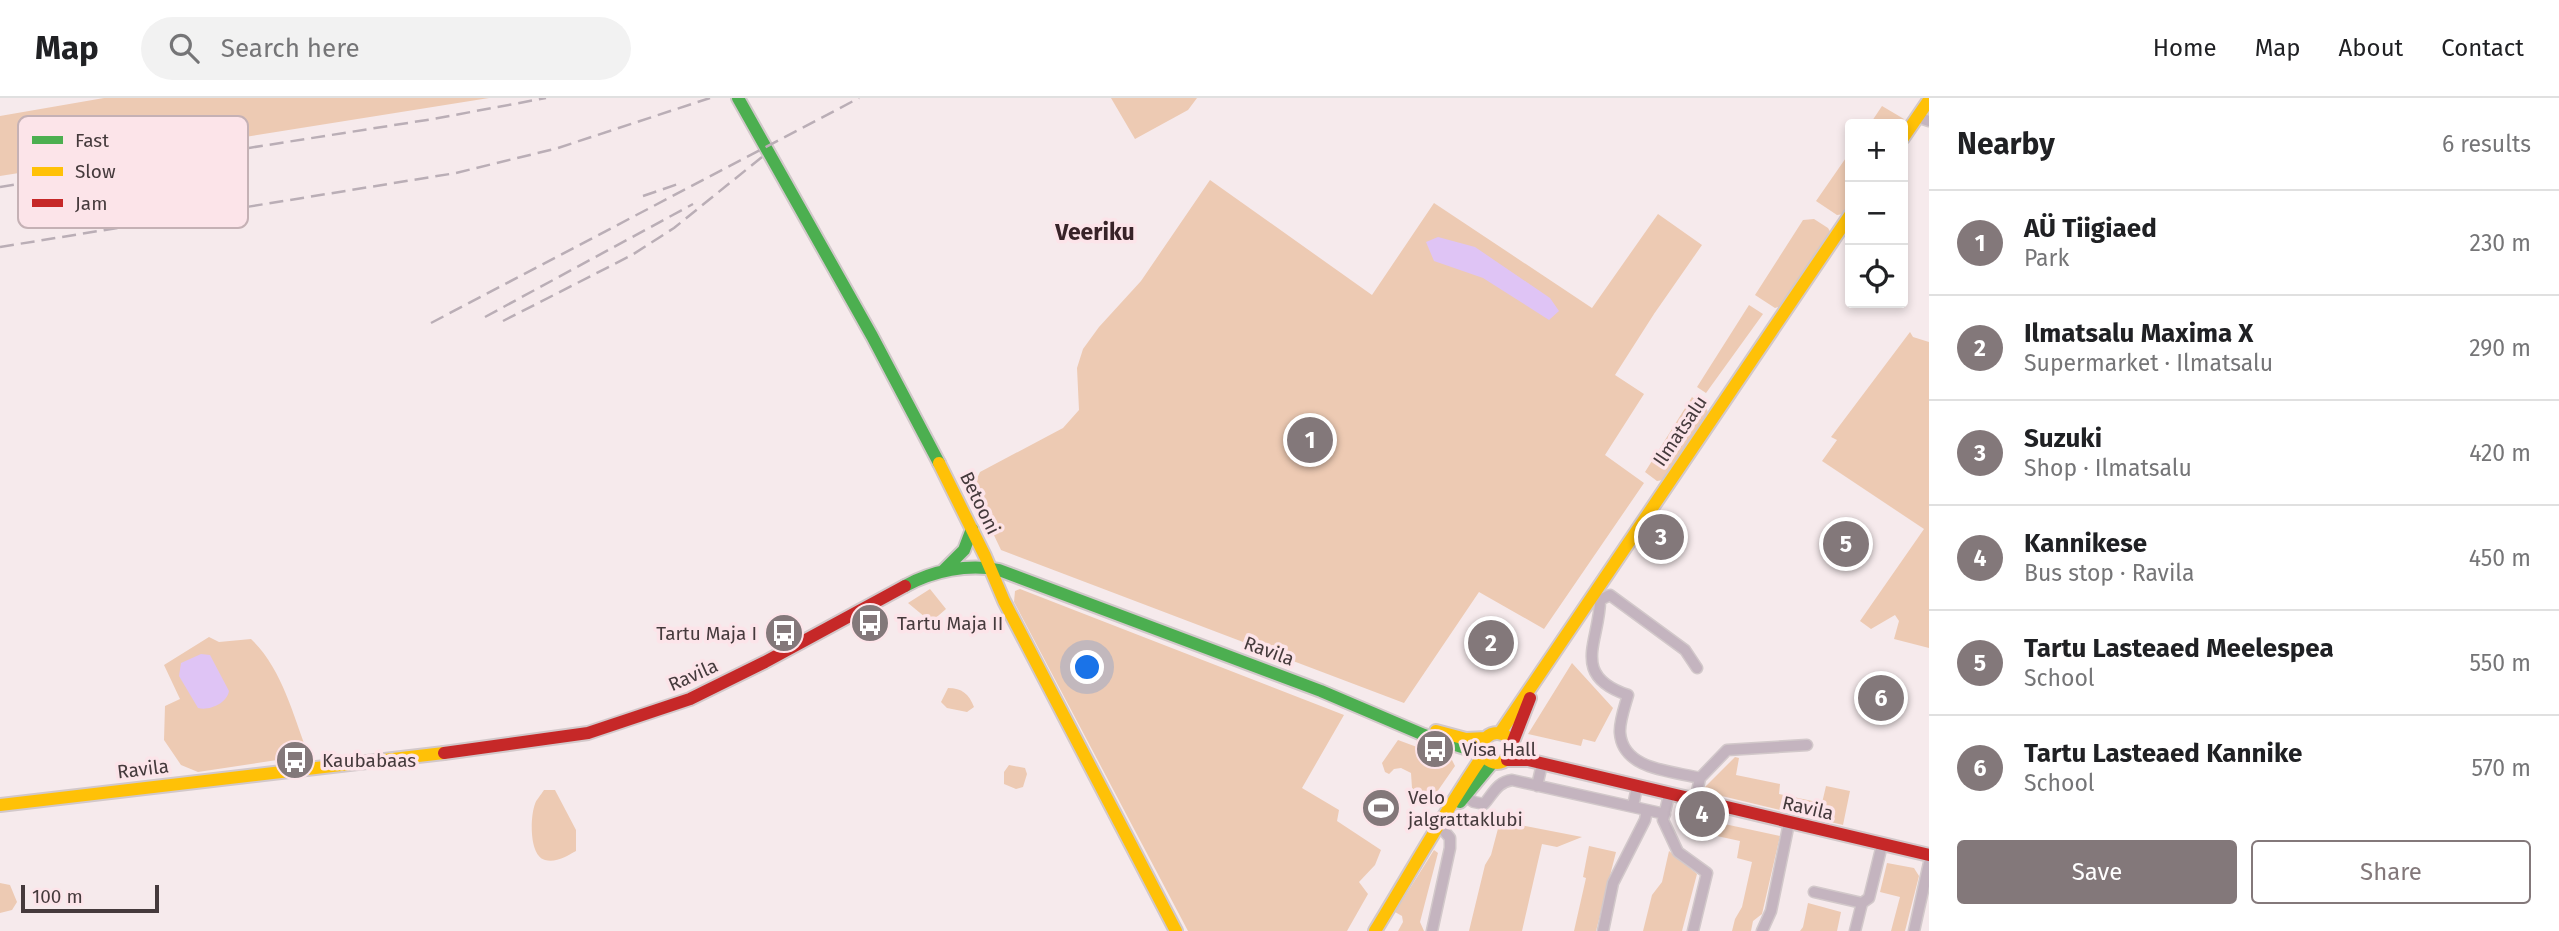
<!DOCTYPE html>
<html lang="en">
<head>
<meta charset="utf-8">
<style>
  body { margin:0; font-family:"Fira Sans",sans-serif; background:#f2f2f2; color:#202124 }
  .controls { position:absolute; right:21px; top:21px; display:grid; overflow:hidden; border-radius:7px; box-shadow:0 4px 10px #0003 }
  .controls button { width:63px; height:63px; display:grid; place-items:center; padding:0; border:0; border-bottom:2px solid #e0e0e0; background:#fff; color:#202124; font:35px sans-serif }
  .scale { position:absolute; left:21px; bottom:18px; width:138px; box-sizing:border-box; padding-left:7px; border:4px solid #453a3c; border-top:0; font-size:19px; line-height:24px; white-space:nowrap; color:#453a3c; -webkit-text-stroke:5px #fce4e9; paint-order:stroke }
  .you { position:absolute; left:1088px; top:570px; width:24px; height:24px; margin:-18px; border:5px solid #fff; border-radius:50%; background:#1a73e8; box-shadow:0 0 0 10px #1a73e833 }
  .badge { display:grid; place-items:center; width:46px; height:46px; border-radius:50%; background:#83787a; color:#fff; font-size:23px; font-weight:700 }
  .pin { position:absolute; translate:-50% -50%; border:4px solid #fff; box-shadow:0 2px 7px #0006 }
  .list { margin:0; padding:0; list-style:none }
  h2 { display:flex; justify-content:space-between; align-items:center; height:91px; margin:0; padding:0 28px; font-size:30px }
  h2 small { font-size:23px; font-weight:400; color:#757577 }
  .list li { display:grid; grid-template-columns:46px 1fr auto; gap:21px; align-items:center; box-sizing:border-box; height:105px; padding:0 28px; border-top:2px solid #e0e0e0 }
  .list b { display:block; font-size:26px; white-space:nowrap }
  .list p { margin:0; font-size:23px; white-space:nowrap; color:#757577 }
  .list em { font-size:23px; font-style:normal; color:#757577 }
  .actions { display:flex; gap:14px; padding:21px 28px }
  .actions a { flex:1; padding:16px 0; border:2px solid #83787a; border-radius:7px; text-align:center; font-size:24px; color:#83787a }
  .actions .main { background:#83787a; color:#fff }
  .icon { flex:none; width:38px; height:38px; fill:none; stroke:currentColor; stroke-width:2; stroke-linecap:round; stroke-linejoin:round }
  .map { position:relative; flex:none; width:1929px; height:833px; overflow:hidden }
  header { display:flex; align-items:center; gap:42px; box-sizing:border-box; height:98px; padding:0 35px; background:#fff; border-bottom:2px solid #e0e0e0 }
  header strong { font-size:33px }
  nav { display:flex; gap:38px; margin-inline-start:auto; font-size:24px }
  .search { width:490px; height:63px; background:#f2f2f2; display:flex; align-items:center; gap:18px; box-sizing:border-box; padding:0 24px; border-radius:38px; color:#757577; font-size:26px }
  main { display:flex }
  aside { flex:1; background:#fff }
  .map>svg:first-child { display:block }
</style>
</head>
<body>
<header>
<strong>Map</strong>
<div class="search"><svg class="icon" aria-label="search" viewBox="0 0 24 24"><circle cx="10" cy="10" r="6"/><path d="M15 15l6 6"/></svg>Search here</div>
<nav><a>Home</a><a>Map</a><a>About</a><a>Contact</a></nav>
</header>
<main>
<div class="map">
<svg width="1929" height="833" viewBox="0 0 1929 833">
  <rect width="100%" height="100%" fill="#f6eaec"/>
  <!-- green -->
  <path fill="#edcab3" d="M104 0H489L0 78V18Z
    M1111 0H1197L1188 12 1135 41Z
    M1882 8 1904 21 1903 29V26H1870Z
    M1850 54V107L1844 116 1837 117 1816 103Z
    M1210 82 1372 197 1434 105 1592 210 1658 116 1702 147 1654 216 1615 277 1644 296 1605 357 1644 385 1544 531 1479 494 1404 605 1001 452 972 391 980 374 1063 330 1079 312 1077 270 1083 251 1099 229 1141 183Z
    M1814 121 1828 130 1831 135 1782 208 1775 210 1755 197 1803 122Z
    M1749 207 1763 216 1706 295 1697 289Z
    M1910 234 1913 239 1929 244V550L1894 541 1899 523 1895 517 1871 531 1860 523 1924 431 1822 363 1837 342 1831 339Z
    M1692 299 1707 311 1708 315 1663 382 1657 383 1645 374Z
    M930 491 946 511 931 524 908 505Z
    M1020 491 1344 617 1302 690 1339 712 1337 723 1381 752 1375 767 1359 784 1368 796 1347 833H1188L1014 504 1015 493Z
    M209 539 219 544 251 541C281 569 293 616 307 653L278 655 277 662 198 674 181 667 164 642 165 608 180 601 164 567Z
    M1572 565 1613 610 1595 644 1583 641 1581 648 1528 636Z
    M948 590C962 590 969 596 974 609L967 614 947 610 941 604Z
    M1398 642 1452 662 1455 668 1430 704 1412 690 1411 675 1401 670 1394 671 1389 676 1385 674 1382 665Z
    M1735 659 1739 660 1736 677 1780 686 1779 696 1822 705 1826 688 1850 693 1843 727 1701 693Z
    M1009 667 1025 670 1027 676 1023 689 1016 691 1004 686V674Z
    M544 692H555L576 732V753C567 758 556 765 545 762 529 758 530 719 535 706 536 702 541 697 544 692Z
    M1692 719 1780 738 1762 816 1753 823 1751 833H1732L1735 821 1742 809 1752 764 1737 760 1740 743 1689 732Z
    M1500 723 1582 739 1557 749 1542 746 1522 833H1469L1485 767 1491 757Z
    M1589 748 1616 754 1596 833H1574L1586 780 1583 779Z
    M1434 752 1438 755 1420 824 1424 833H1398L1403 824 1402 818 1395 814Z
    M1669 753 1697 776 1682 833H1643L1652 797 1662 784Z
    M1887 765 1914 770 1919 778 1905 833H1891L1900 799 1880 794Z
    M0 785 10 787 17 804 12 812 0 815Z
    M1808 805 1841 814 1837 833H1800L1803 829Z"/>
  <!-- water -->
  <path fill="#dfc4f5" d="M1438 139 1475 149 1550 200 1559 213 1549 222 1483 180 1434 163 1426 144Z
    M201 556 210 557 229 593C227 605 210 613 198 610L179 578 181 565Z"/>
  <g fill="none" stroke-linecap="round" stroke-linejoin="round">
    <defs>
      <path id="street" d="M1917 19 1929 23
        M1593 496 1600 502C1600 543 1569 577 1628 597 1625 608 1619 624 1620 635 1623 672 1672 673 1700 680
        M1600 502 1610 497 1685 552 1697 570
        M1537 688 1542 666
        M1669 697 1663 722 1678 754 1707 775 1693 833
        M1465 698 1474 704 1484 706C1493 696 1497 684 1512 682L1665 716
        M1695 703 1700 680 1727 652 1807 647
        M1633 708 1637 689
        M1814 794 1862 805
        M1432 833 1450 750V740L1440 728
        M1603 833 1613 785 1645 722 1647 712
        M1762 833 1771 813 1789 725
        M1855 833 1862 805 1869 800 1882 747
        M1914 833 1929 765"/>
      <path id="fast" d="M738 0 872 238 939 365
        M943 473 964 452 972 431
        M905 488C932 473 969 465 999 472L1321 593 1424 637 1484 656
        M1460 704 1493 664"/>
      <path id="slow" d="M1903 40 1929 2
        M939 365 985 458 1004 503 1176 833
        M1436 633 1466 641 1486 640
        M1482 650a15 15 0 1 1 30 0a15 15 0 1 1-30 0Z
        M1500 635 1850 117
        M0 707 444 655
        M1375 833C1411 774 1445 713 1484 656"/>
      <path id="jam" d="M1512 646 1530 600
        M444 655 588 635 690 601 765 564 905 488
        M1507 662H1528L1929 757"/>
    </defs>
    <!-- street casing -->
    <use href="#street" stroke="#d2c8ca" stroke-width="13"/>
    <!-- fast casing -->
    <use href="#fast" stroke="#d2c8ca" stroke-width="16"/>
    <!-- slow casing -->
    <use href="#slow" stroke="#d2c8ca" stroke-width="16"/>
    <!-- jam casing -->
    <use href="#jam" stroke="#d2c8ca" stroke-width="16"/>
    <!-- street -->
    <use href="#street" stroke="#c4b4bf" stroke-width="10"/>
    <!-- fast -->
    <use href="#fast" stroke="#4caf50" stroke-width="12"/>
    <!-- slow -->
    <use href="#slow" stroke="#ffc107" stroke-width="12"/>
    <!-- jam -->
    <use href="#jam" stroke="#c62828" stroke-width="12"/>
    <!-- rail -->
    <path stroke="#baaeb6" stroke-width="2.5" stroke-dasharray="14 7" stroke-linecap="butt" d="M0 89 433 21 546 0
      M643 98 681 85
      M0 149 456 75 558 50 710 0
      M485 219 693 106
      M503 223 632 157 674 130 762 59
      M431 225 859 0"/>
  </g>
  <!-- icons -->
  <defs>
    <symbol id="bus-disc" viewBox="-11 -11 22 22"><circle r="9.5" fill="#83787a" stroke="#fce4e9"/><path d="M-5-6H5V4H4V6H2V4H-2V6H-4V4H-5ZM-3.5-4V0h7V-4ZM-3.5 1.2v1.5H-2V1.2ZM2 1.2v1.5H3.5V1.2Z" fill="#fff"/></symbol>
    <symbol id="stadium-disc" viewBox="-11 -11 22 22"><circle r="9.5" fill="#83787a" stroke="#fce4e9"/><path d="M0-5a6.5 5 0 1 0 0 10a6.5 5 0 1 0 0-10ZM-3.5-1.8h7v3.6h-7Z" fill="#fff"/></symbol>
  </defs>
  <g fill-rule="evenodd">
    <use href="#bus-disc" x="848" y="503" width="44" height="44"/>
    <use href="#bus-disc" x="762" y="513" width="44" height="44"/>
    <use href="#bus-disc" x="1413" y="629" width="44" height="44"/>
    <use href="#bus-disc" x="273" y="640" width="44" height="44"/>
    <use href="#stadium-disc" x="1359" y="688" width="44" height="44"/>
  </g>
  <g text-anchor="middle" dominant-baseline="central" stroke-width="7" stroke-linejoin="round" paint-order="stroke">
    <!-- street labels -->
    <g font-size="19" fill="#453a3c" stroke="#fce4e9">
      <text transform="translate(1680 333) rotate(-56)">Ilmatsalu</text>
      <text transform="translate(980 405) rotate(64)">Betooni</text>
      <text transform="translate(1269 553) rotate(20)">Ravila</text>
      <text transform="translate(693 577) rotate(-24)">Ravila</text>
      <text transform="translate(143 671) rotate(-7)">Ravila</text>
      <text transform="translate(1808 710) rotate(13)">Ravila</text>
    </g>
    <!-- poi labels -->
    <g font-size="19" fill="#453a3c" stroke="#fce4e9" text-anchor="start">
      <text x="897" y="525">Tartu Maja II</text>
      <text x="757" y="535" text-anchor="end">Tartu Maja I</text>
      <text x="1462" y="651">Visa Hall</text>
      <text x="322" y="662">Kaubabaas</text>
      <text x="1408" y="699">Velo<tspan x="1408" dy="22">jalgrattaklubi</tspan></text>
    </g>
    <!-- quarter labels -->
    <g font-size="23" font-weight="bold" fill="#382328" stroke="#fce4e9">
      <text x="1095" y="134">Veeriku</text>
    </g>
  </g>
  <!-- legend -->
  <rect x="18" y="18" width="230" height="112" rx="10" fill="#fce4e9" stroke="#c5b1b5" stroke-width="2"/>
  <rect x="32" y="38" width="31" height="8" fill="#4caf50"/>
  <rect x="32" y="69" width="31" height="9" fill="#ffc107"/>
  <rect x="32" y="101" width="31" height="8" fill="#c62828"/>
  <g font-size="19" fill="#453a3c">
    <text x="75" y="49">Fast</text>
    <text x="75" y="80">Slow</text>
    <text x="75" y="112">Jam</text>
  </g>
</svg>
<div class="controls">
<button>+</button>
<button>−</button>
<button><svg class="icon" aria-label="locate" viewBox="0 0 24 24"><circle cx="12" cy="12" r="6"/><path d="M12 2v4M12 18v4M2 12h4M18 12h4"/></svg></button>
</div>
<div class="scale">100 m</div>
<div class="you"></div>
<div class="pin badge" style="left:1310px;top:342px">1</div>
<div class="pin badge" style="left:1491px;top:545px">2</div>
<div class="pin badge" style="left:1661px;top:439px">3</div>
<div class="pin badge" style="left:1702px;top:716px">4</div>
<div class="pin badge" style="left:1846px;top:446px">5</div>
<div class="pin badge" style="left:1881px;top:600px">6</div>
</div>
<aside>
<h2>Nearby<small>6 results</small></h2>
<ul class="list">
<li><span class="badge">1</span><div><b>AÜ Tiigiaed</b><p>Park</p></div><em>230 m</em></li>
<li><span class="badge">2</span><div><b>Ilmatsalu Maxima X</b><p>Supermarket · Ilmatsalu</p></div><em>290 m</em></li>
<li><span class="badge">3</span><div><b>Suzuki</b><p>Shop · Ilmatsalu</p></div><em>420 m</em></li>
<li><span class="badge">4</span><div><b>Kannikese</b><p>Bus stop · Ravila</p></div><em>450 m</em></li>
<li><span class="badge">5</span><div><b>Tartu Lasteaed Meelespea</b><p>School</p></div><em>550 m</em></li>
<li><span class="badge">6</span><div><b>Tartu Lasteaed Kannike</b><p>School</p></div><em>570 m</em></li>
</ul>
<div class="actions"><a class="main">Save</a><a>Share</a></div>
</aside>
</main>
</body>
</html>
